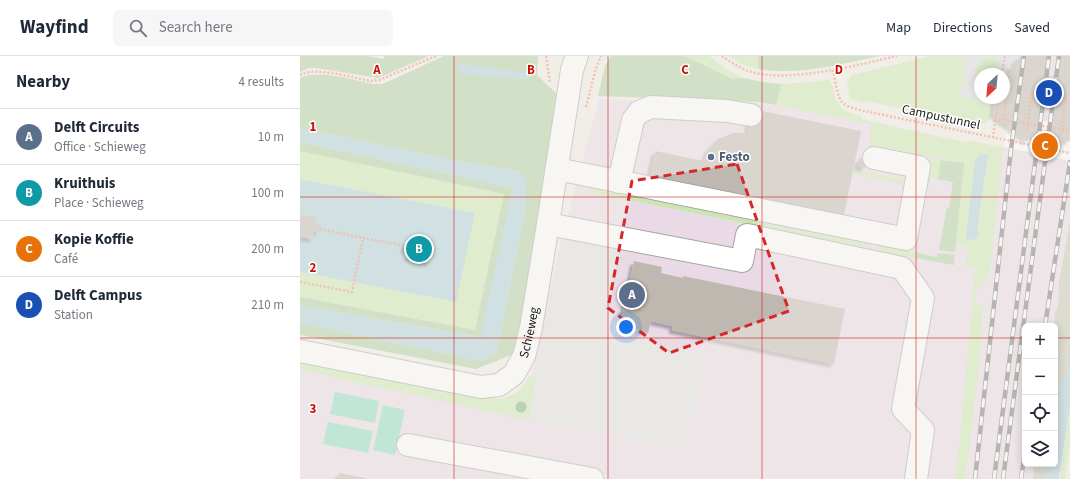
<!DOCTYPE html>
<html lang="en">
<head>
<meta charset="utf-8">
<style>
  body { margin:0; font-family:"Source Sans 3",sans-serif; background:#f6f6f7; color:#1f2937 }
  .controls { position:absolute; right:12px; bottom:12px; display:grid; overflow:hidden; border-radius:6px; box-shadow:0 2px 10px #0003 }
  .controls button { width:36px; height:36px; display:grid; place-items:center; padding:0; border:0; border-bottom:1px solid #e0e1e3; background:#fff; color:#1f2937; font:20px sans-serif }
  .compass { position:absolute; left:674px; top:12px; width:36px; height:36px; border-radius:50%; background:#fff; box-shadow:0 2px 10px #0003; rotate:206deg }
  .you { position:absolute; left:326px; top:271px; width:14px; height:14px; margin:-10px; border:3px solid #fff; border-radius:50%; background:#1a73e8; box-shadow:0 0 0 6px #1a73e833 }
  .badge { display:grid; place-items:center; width:26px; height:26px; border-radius:50%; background:#ca1107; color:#fff; font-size:13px; font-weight:700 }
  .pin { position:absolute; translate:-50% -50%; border:2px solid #fff; box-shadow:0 1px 4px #0006 }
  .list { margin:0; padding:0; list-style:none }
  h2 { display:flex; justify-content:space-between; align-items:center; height:52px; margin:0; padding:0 16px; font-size:17px }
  h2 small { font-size:13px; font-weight:400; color:#747a83 }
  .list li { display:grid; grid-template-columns:26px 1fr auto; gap:12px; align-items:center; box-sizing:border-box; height:56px; padding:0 16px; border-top:1px solid #e0e1e3 }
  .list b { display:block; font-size:15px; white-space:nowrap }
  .list p { margin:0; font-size:13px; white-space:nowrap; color:#747a83 }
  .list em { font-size:13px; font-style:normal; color:#747a83 }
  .icon { flex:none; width:22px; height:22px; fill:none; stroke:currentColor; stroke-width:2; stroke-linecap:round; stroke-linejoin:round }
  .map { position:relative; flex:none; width:770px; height:423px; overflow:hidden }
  header { display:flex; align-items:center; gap:24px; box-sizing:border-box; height:56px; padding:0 20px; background:#fff; border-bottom:1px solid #e0e1e3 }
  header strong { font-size:19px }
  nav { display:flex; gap:22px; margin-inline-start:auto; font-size:14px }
  .search { width:280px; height:36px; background:#f6f6f7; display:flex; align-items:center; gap:10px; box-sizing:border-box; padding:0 14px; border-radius:6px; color:#747a83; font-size:15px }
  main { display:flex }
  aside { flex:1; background:#fff }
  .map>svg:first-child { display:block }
</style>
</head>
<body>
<header>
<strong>Wayfind</strong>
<div class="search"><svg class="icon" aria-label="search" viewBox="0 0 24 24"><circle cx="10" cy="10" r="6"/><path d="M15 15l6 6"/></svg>Search here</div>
<nav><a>Map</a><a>Directions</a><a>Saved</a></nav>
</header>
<main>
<aside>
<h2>Nearby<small>4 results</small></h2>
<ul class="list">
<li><span class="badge" style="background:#5c6f8a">A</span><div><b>Delft Circuits</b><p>Office · Schieweg</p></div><em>10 m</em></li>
<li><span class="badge" style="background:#0f9aa8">B</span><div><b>Kruithuis</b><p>Place · Schieweg</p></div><em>100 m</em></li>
<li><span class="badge" style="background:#e8710a">C</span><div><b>Kopie Koffie</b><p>Café</p></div><em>200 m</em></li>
<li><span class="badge" style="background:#1a4fb4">D</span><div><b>Delft Campus</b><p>Station</p></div><em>210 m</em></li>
</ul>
</aside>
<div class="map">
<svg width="770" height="423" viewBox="0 0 770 423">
  <defs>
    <filter id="shadow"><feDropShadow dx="-3.5" dy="3.5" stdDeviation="1" flood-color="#0004"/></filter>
  </defs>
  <rect width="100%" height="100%" fill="#f1eee8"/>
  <!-- industrial -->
  <path fill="#e9dae6" d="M716 0H770V165L759 232 758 251 755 256 754 270H725V408H734L733 423H0V304L225 347 260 189 299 43 460 47 562 63 669 87 687 194 699 90 704 91Z"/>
  <!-- construction -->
  <path fill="#c4c5b3" d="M770 165V314L759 327 755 353V270H754L755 256 758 251 759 227Z
    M734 408H747L745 423H733Z"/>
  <!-- grass -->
  <path fill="#c9e8b0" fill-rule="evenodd" d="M385 0H409L429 15 444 22 432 23Z
    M428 0H459L458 2V13L441 8Z
    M630 0H666L663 23 668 25 667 28H666L665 41 675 43 676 42 687 44V42H694C692 55 693 70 675 68L567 45 566 47 551 43 549 39 547 26 552 19Z
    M685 0 695 1 698 4 696 10H698L697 14 693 15H689V18H680V22L675 20 676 7 679 8V3H684Z
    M529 23C533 29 533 35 535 41 538 54 551 58 562 60V64L668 87 669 84 703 92 690 216 682 231H677L675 249 683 250 678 322 665 423H655L660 383 675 218 677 213 665 209 668 191 656 188 664 107 590 92 570 90 571 68 476 49 481 28 513 26ZM681 98 688 99 677 173Z
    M0 95 204 138 175 274 0 241V216L155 246 175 157 0 123Z
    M630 102 641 104 638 123 631 121 628 133 622 131 625 128Z
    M553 114 610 125 609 129 552 118Z
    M290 132 569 188V192L289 136Z
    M579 189 617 197 616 202 578 194Z
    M0 304 198 343C214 340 221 335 229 320L236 322 229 364 0 314Z
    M770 351V394H769L765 423H760Z"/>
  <!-- forest -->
  <path fill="#aace9e" d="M0 0H68L83 3 85 0H129L78 22 16 12H8L0 16Z
    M144 0H238L237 19 260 41 253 92 214 298 176 313 0 279V267L182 305 197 295 225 154 226 124 218 115 157 105 0 72V22C19 13 53 24 73 28H83Z
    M311 0H385L432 23 444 22 462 26 481 28 476 49 457 46 298 40 305 10Z
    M459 0H580C540 8 499 20 458 13V2Z
    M0 86 213 132 181 281 0 250V241L175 274 204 138 0 95Z
    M641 104 664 107 655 196 639 194 647 152H649L653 126 638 123Z
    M617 197 637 201 638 197 655 199 654 209 616 202Z"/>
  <!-- pitch -->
  <path fill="#89dcc0" d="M35 336 79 345 75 367 30 358Z
    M83 349 105 354 95 399 73 394Z
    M28 366 73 375 68 397 23 388Z"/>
  <!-- parking -->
  <path fill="#e1e1e1" d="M263 181 318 192 302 278 405 297 387 393 229 364Z"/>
  <!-- plaza -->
  <path fill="#dcdce7" d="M666 0H685V3H679V8H676L675 13H677L675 20 680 22V42H687V44L676 42 675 44 660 40 662 30 666 31 665 28H667L668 25 663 23Z
    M687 0H716L709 53 703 43 695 42H704V18H689V15H693L694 13H697L698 10H696L698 4 694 3V1Z"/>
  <!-- water -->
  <path fill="#aacedc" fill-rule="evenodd" d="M161 8 229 17 228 23H214L159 17 158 12Z
    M0 72 157 105 218 115 227 124 225 154 197 295 182 305 0 267V250L180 281 213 132 0 86Z
    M681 98 688 99 677 173 679 179 674 184 666 183 675 105Z
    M0 123 175 157 156 246 0 216V181L13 183 14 176 19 177 20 169 16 168 17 161 0 158ZM113 180 135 185 130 207 108 202 109 195H104L106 186 111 187Z
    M770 314V351L759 423H745L747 408H755V353L759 327Z"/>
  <!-- pier -->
  <path fill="#fff" d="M708 60 770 69V105L704 91Z"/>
  <!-- building -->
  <path fill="#beb8b1" filter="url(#shadow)" d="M720 0H747L736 84 733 83V79H729L728 85H724L725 82H721V79H717L718 77 714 76V74L710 73 711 71 707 70V68H703L704 66 700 65V63L696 62V60L693 59 695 42H704V23L706 17H710L711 10 715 11V4H719Z
    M761 0H770V83L769 86 765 85V88L761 87V89H757V91L753 90V86L750 85Z
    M452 53 561 75 543 164 349 125 355 95 404 105 408 94 418 83 433 77H447Z
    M559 102 567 104 565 112 557 110Z
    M0 158 17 161 16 168 21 169 19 177 14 176 13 183 0 181Z
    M113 180 135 185 130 207 108 202 109 195H104L106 186 111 187Z
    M334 205 362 211 361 217 383 222V220L545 253 534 308 372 274 373 270 351 265 348 277 320 271Z
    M39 417 66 422V423H38Z"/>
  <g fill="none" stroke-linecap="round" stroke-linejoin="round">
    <defs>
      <g id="minor">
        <path d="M257 113 606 183 619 111 574 102"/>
        <path d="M319 126 333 64 339 56 351 51 427 55 451 59"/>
        <path d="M248 168 442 205 447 179 602 212 623 242 603 353 623 374 616 423"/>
        <path id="s1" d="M0 295 181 331 199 329 214 318 224 300 231 272 248 168 272 14 277 0"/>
        <path d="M108 389 292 423"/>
      </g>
    </defs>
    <!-- minor casing -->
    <use href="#minor" stroke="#a5a5a5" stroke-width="24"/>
    <!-- path -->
    <path stroke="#f58874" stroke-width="2.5" stroke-dasharray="2 2" stroke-linecap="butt" d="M246 0 250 27
      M422 0C430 6 439 11 448 15 487 28 557 9 597 0
      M533 14C535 23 537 42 543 47 549 52 558 53 564 55L770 97
      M702 18 705 0
      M0 19C16 10 53 22 71 25L79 24 136 0
      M286 51 296 12 301 0
      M695 63 770 74
      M703 64 708 34H704
      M727 75 732 34
      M761 79 766 40
      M693 82 698 42
      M20 173 63 182
      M0 226 52 236 63 182 105 190"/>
    <!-- minor -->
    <use href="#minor" stroke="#fff" stroke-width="22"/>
    <defs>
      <path id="rail" d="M745 270 770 106
        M675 423 711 93 724 0
        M694 423 749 0
        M703 423 759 0
        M721 423 725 396"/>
    </defs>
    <!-- rail casing -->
    <use href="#rail" stroke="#6f6f6f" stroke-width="4.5"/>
    <!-- rail -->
    <use href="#rail" stroke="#fff" stroke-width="3" stroke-dasharray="9" stroke-linecap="butt"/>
  </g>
  <!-- trees -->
  <circle fill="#75b079" cx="221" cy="351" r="5.5"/>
  <!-- marked area -->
  <path d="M0 0H770V423H0ZM437 108 489 255 369 297 308 252 332 125Z" fill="#f1eee8" fill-opacity=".55" fill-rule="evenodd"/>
  <path fill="none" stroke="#d62828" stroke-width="3" stroke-dasharray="8 5" stroke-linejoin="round" d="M437 108 489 255 369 297 308 252 332 125Z"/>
  <!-- grid -->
  <path fill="none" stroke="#ca1107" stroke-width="1" stroke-opacity="0.55" d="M154 0V423M308 0V423M462 0V423M616 0V423M0 141H770M0 282H725M755 282H770"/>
  <!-- markers -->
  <circle fill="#5c6f8a" stroke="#fff" stroke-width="1.5" cx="411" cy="101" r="4"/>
  <g text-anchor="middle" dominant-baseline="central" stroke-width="3" stroke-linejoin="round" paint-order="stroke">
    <!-- street labels -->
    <g font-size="13" fill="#212121" stroke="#fff">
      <text transform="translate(641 61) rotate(12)">Campustunnel</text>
      <text stroke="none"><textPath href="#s1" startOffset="266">Schieweg</textPath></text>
    </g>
    <!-- service labels -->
    <g font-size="13" font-weight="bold" fill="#4e5e75" stroke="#fff" text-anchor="start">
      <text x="419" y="101">Festo</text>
    </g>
  </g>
  <g font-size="13" text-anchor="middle" font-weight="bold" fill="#ca1107" stroke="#fff" stroke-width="3" stroke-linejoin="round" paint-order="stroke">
    <text x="77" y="18">A</text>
    <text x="231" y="18">B</text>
    <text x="385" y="18">C</text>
    <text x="539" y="18">D</text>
    <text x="13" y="75">1</text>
    <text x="13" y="216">2</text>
    <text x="13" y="357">3</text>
  </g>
</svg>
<div class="controls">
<button>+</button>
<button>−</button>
<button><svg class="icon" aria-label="locate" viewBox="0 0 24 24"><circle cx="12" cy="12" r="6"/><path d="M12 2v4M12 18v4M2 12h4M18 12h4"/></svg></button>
<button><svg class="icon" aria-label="layers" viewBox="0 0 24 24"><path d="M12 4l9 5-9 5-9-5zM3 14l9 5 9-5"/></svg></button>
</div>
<svg class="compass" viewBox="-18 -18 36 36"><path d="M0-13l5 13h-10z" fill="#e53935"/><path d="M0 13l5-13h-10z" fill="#747a83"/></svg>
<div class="you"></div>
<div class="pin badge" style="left:332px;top:239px;background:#5c6f8a">A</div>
<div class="pin badge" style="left:119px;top:193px;background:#0f9aa8">B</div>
<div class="pin badge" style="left:745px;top:90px;background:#e8710a">C</div>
<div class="pin badge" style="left:749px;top:37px;background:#1a4fb4">D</div>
</div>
</main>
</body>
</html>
